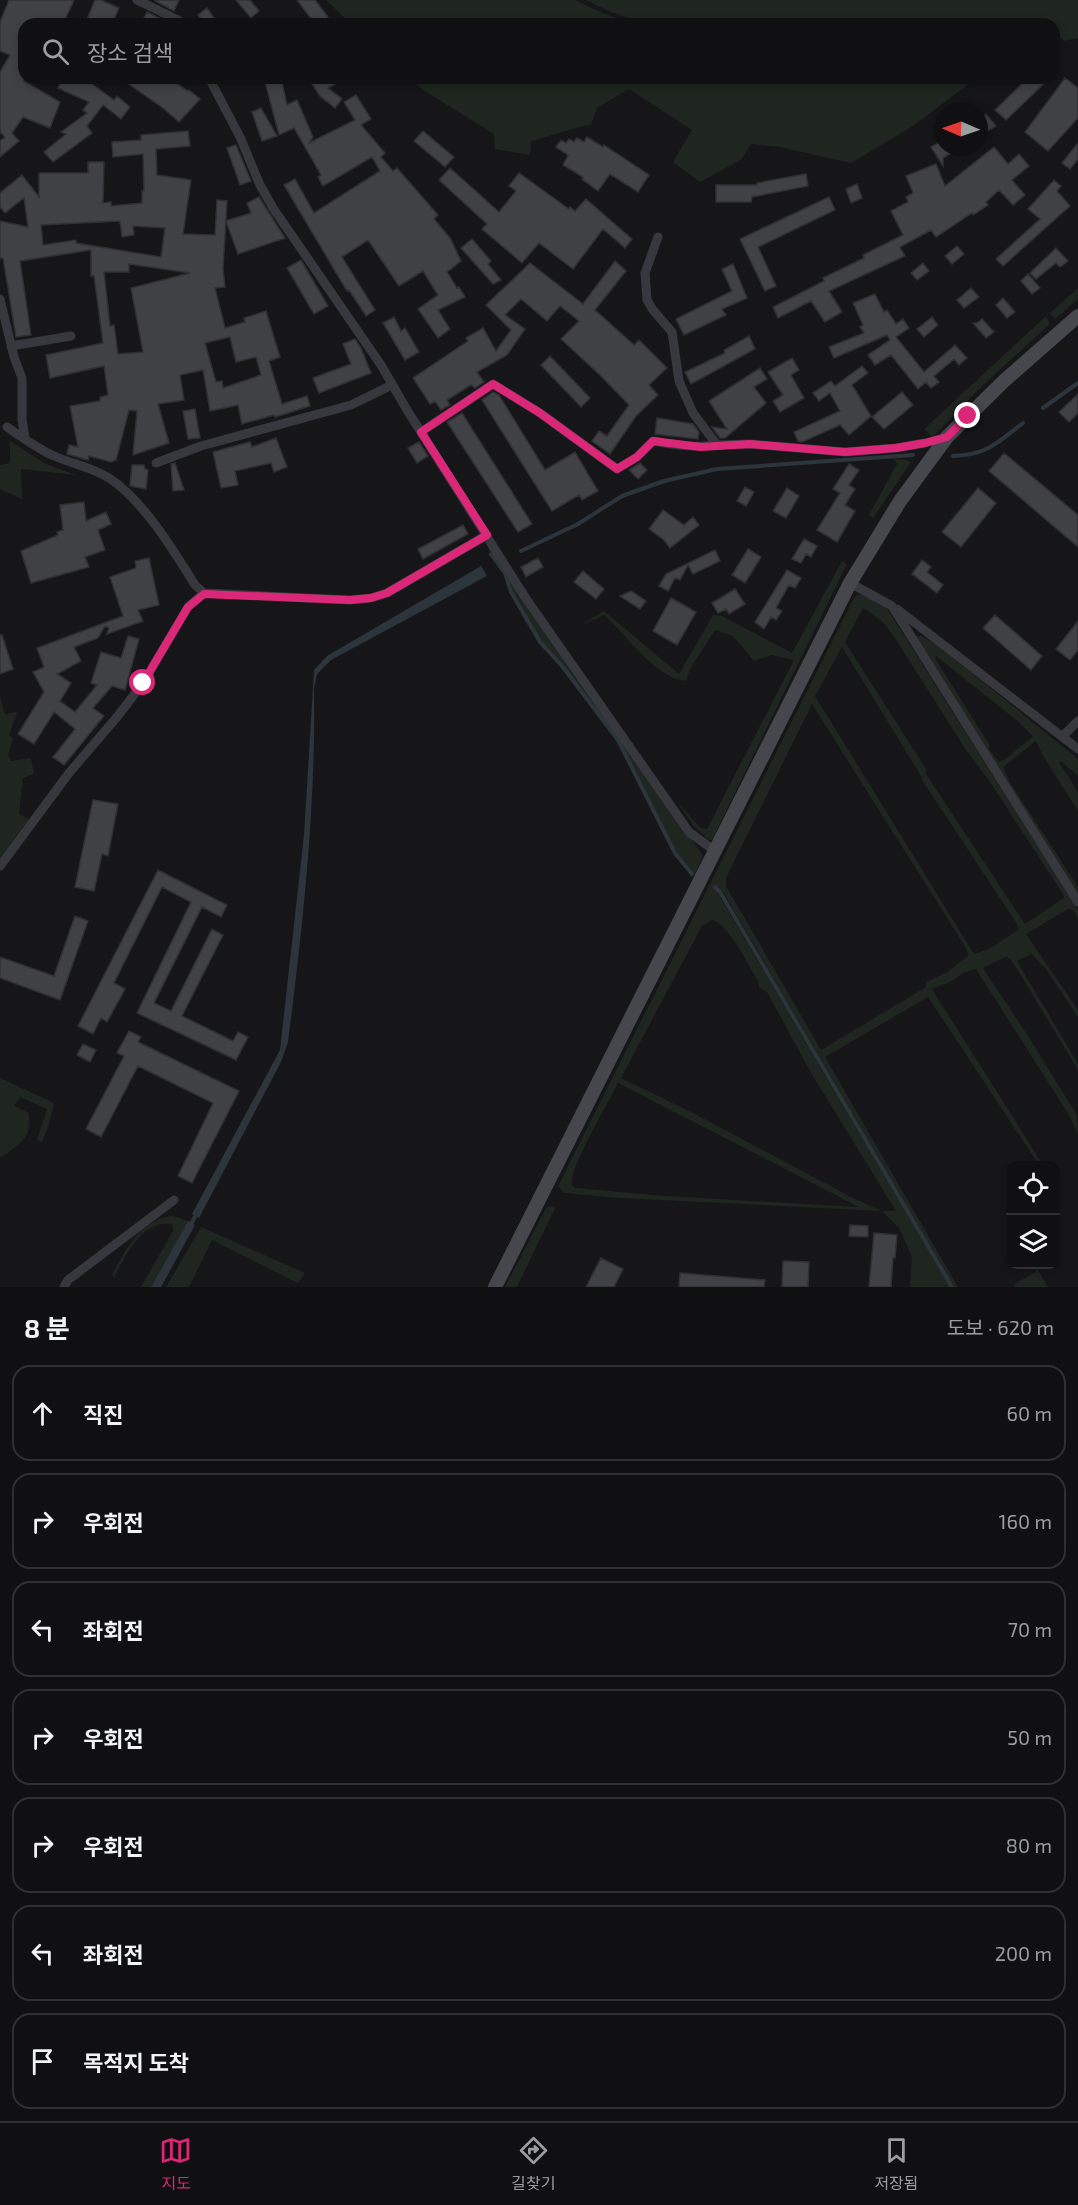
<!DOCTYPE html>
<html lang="ko">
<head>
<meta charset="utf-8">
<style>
  body { margin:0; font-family:"Exo 2","Noto Sans KR",sans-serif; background:#19191b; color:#f1f3f6 }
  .controls { position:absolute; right:18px; bottom:18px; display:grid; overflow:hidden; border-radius:12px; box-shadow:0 3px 9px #0003 }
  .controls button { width:54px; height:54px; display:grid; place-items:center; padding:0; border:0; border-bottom:2px solid #303032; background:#101012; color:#f1f3f6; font:30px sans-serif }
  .compass { position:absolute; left:934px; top:102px; width:54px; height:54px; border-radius:50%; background:#101012; box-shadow:0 3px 9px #0003; rotate:272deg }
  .stop { position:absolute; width:18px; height:18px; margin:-14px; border:4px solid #db2777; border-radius:50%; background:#fff }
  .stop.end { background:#db2777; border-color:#fff; box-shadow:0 2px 6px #0008 }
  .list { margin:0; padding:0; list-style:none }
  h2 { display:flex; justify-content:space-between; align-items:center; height:78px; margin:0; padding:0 24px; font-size:26px }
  h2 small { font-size:20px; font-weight:400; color:#9c9d9f }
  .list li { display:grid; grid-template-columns:39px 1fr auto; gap:18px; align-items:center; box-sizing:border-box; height:96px; margin:0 12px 12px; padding:0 12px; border:2px solid #303032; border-radius:18px }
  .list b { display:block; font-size:22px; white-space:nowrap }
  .list em { font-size:20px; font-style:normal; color:#9c9d9f }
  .icon { flex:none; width:33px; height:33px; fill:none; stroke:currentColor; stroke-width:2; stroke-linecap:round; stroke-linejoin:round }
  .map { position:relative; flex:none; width:1078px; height:1287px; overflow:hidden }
  .search { position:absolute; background:#101012; box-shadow:0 3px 9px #0003; left:18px; right:18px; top:18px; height:66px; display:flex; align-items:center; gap:15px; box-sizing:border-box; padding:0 21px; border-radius:18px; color:#9c9d9f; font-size:22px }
  .sheet { height:834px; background:#101012 }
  nav { display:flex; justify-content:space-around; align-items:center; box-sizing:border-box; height:84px; border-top:2px solid #303032; background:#101012; font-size:16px; color:#9c9d9f }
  nav a { display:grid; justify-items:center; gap:3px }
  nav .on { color:#db2777 }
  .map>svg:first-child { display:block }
</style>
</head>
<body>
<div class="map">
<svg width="1078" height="1287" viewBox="0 0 1078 1287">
  <rect width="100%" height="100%" fill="#161618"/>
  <!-- green -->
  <path fill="#1e261f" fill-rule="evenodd" d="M326 0H575L600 12 633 24H351Z
    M586 0H1078V38L1064 41 1054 33V24H742L767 23V18C730 20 677 28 642 21 622 18 604 9 586 0Z
    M409 78H977L913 126 851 163 780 147 751 144 741 160 700 182 673 162 692 130 629 89 597 108 591 124 531 141 530 155 495 149 494 134 425 91Z
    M1078 288V299L1055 319 1050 313Z
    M1046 316 1050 324 981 387 933 437 924 429Z
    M10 441 46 464 76 475 21 469 22 499 0 489V465L10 463Z
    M894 459 907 460 911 462 873 518 869 515 897 464Z
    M490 549 701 853 703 855 695 875 676 852 613 732 563 666 541 642 512 591 506 573 488 550Z
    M842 561 847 564 714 836 712 840H709L694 826 676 801 700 827 707 829 794 660 771 655 754 661 733 636 715 630 690 669 686 681C656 679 626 634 604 615L579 626 604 611 679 674 713 615 722 616 792 653Z
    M857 595H864L886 607 1078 910V918L1073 910 1068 909 1026 934 1078 1010V1017L1045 968 1031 954 1017 961 1078 1064V1070L1014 964 1007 956 983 968 1026 1033 1077 1115 1078 1134 1069 1115 976 969 965 972 950 982 932 989 1043 1165H1039L928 997 825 1057 958 1287H954L723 892 717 886 714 887 950 1287H910L912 1257 899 1228 882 1211 621 1198 564 1193 558 1186 854 598ZM863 608 884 623 895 638 964 747 990 782 1063 894 1064 898 1025 924 926 774V769L845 642ZM842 647 921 776 922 780 1017 924 1019 929 991 948 974 954 815 696ZM812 704 966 948 968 956 947 972 926 982V987L821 1050 726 886V878ZM712 920C729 924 748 965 758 981L759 987 767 992 811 1073 896 1211H882L853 1198 695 1114 621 1078 702 926ZM618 1083 859 1207 664 1196 576 1188 572 1186C568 1169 609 1102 618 1083Z
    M917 636H922L940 647 1078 759V776L1061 761 1059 762 1078 792V811L1043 756 1036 741 1003 767 1011 784 1078 887V897L918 641ZM936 656 1015 719 1033 736 1007 758 999 762 989 749V744L935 658Z
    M0 696 5 714 17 712 9 735 13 739 8 754 11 761 31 758 34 774 23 778 19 814 29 819 0 858Z
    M0 1078 54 1103 49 1124 42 1142 37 1140 47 1109 20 1097 14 1106 28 1112C34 1137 19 1145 0 1158Z
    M551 1206 555 1208 517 1287H505L546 1208Z
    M173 1216 188 1221 151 1287H141L173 1231 172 1224C142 1220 126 1255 114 1277L112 1275C125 1250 142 1218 173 1216Z
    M201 1227 305 1273 298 1283 212 1240 189 1287H166Z
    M1038 1270 1048 1287H1015L1014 1285Z"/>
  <!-- water -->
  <path fill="#2c353c" d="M481 566 487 576 331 660 317 674 314 688C316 806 303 925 288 1042L281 1062 199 1218 192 1214 280 1050 304 835 314 670 327 656Z
    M188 1221 195 1225 161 1287H151Z"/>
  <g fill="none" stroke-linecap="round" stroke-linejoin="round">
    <!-- stream -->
    <path stroke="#2c353c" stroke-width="4" d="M1043 408 1078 383
      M953 456C987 455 997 443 1023 423
      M521 551 578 524 622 496 664 481 717 469 913 455
      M491 554 505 573 511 592 540 642 562 666 618 740 675 853 692 874
      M715 887 720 892 952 1287
      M190 1226 198 1211"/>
  </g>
  <!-- building -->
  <path fill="#404145" stroke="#303034" stroke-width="1.5" fill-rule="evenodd" d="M9 0H74L63 24H24V81L60 102 50 128 23 117 12 133 19 141 0 157V141L5 137 0 132V72L10 55 0 51V22Z
    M95 0H101L119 8 112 24H85Z
    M154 0H179L174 11Z
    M236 0H250L259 11 251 18Z
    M297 0H315L328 17 319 24H315Z
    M207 8 218 24H204L198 15Z
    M147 12 169 23 168 24H141Z
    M62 78H84L114 100 117 96 130 107 121 119 103 105 87 126 92 133 53 162 44 152 66 134 61 132 87 113 83 110 89 102 58 88Z
    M120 78H169L188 91 189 90 200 99 179 122 163 108Z
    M264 78H281L287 105 297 100 313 137 309 143 355 120 344 102 356 95 371 119 361 125 385 153 381 157 393 171 397 168 438 215 434 219 450 238 461 261 447 272 457 288 459 287 465 297 438 310 450 329 438 338 418 309 438 295 423 271 399 286 368 240 342 257 375 310 366 316 349 290 347 291 284 185 295 179 314 213 380 171 372 157 323 186 318 177 321 175 294 128 279 135Z
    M308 78H345L328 88 342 99 335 108 320 96Z
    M1028 78H1050L1006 120 995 110Z
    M1065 78 1078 88V118L1048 151 1025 132Z
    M261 108 277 136 262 141 252 112Z
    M986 114 996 126 979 136V118Z
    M188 131 190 146 156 149 157 175 191 180 183 234 215 235 217 200 227 201 223 269 225 287 215 288 225 328 245 322 244 318 266 311 280 357 269 361 282 404 307 396 310 406 275 417 274 415 242 424 238 405 210 411 203 370 180 375 184 400 158 404 169 443 133 455 137 411 129 410 116 460 111 462 89 456 88 460 67 454 69 445 78 447 70 406 100 401V397L108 395 104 366 50 378 46 355 103 343 94 276H91V250L20 261 31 335 16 337 3 258H0V221L28 227 24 198 5 213 0 207V193L22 175 39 197V173H88V162H104L103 203 111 202V206L142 203V191H144L143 154 113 157 112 142 141 140V135ZM120 221 122 237 134 235 133 226 165 228 161 257 76 243V240L43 245 41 225ZM129 264 190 273 131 288 143 352 118 354 114 325 110 326 104 272H129ZM230 337 236 362 256 357 261 375 223 388 222 381 216 382 205 343Z
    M423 131 454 157 445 167 414 141Z
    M587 137 603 147 604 145 649 175 638 192 610 174 598 191 582 179 583 177 563 165 568 155 556 147 561 140 566 143 569 139 574 142 577 138 584 142Z
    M943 140V147H961L943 158V166L931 147Z
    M1078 143V159L1070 169 1062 163Z
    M236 145 251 181 240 185 227 148Z
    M994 147 1008 164 1019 154 1029 166 1012 180 1025 195 1013 205 999 190 986 202 988 205 973 215 972 213 936 237 931 230 900 247 905 256 829 291 842 312 825 322 811 301 778 318 773 307 824 281 823 278 864 258 863 255 903 235 891 211 908 202 906 197 913 193 906 176 936 164 945 186Z
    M450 168 499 212 516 191 509 186 519 173 569 209 570 207 575 211 586 199 632 239 625 248 603 229 573 269 539 243 522 263 482 229 487 224 439 180Z
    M806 174 808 186 752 197 751 202H716V185H757V183Z
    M1054 180 1061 186 1057 191 1070 206 1003 266 996 259 1040 219 1028 209Z
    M857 184 862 198 851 203 846 189Z
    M259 197 285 238 238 254 226 221 251 213 247 203Z
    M829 197 835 210 758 247 776 286 765 291 740 239Z
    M472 239 491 261 488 264 501 280 493 284 461 248Z
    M957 246 964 254 952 264 945 256Z
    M1056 248 1068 261 1060 267 1056 263 1036 279 1030 273Z
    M301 260 328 306 314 314 287 268Z
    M615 261 626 271 595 310 634 345 639 340 667 368 649 385 658 395 636 416 610 454 592 441 599 431 607 436 629 405 601 376 561 339 579 321 560 306 547 321 521 299 505 315 525 329 507 355 477 372 484 382 475 388 471 385 447 400 450 405 441 410 435 401 430 404 413 378 468 341 466 338 483 328 496 351 511 330 486 305 530 263 583 304Z
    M923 263 929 271 917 280 911 273Z
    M733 264 747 298 722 309 726 315 684 335 676 319 732 291 722 269Z
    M1028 274 1040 288 1032 294 1021 281Z
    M971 288 979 297 964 308 957 300Z
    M875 294 884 312 887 310 896 324 903 319 909 328 896 337 924 372 955 345 967 358 959 365 954 359 934 376 939 382 931 388 926 382 918 389 891 355 875 365 868 355 890 340 887 335 834 358 829 347 864 333 860 327 863 325 853 303Z
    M1003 298 1015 312 1007 318 996 305Z
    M394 317 401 331 405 328 419 352 405 360 383 323Z
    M932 317 938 325 924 337 917 329Z
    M982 319 994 332 986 338 973 323H977Z
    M749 336 755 349 691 384 685 372 725 353 724 350Z
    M355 339 361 348 371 373 319 393 313 378 351 364 343 344Z
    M550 356 590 398 581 407 541 365Z
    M792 358 799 370 791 375 804 398 780 412 773 401 783 395 768 372Z
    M862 366 868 373 852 385 871 416 849 435 840 425 802 442 798 441 794 432 840 411 830 393 819 401 813 393 831 381 835 386Z
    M760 368 767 379 754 387 766 403 725 438H720L712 427 727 429 709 401Z
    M493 392 499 395 545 470 575 452 598 491 582 500 579 495 552 511 482 400Z
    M902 392 913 405 884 429 872 417Z
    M1078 394V413L1069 422 1059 412Z
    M195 409 200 438 188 439 183 411Z
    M462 413 532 524 518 532 447 422Z
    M657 418 693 424 699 432 698 439 655 434Z
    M276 438 287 467 274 472 271 463 235 471 238 485 221 488 213 452 250 442 252 447Z
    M419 442 428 456 417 463 408 448Z
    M1004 453 1078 515V547L989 471Z
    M175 463 184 490 173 491 171 464Z
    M640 463 647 470 638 479 629 470Z
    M849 464 859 470 849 485 855 489 845 505 855 511 837 542 817 530 840 493 833 489Z
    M132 465H144L145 469 148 470 146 489 130 486Z
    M745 487 754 492 746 506 737 501Z
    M787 488 799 496 786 518 773 511Z
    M978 488 996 503 961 547 942 532Z
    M84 502 86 521 106 512 111 524 98 530 105 550 85 557 89 567 31 583 21 551 58 535 57 532 63 530 60 505Z
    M663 510 684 525 693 517 699 525 670 548 664 540 649 529Z
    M463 525 468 534 423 559 418 549Z
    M804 539 817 546 811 557 806 554 801 563 792 559Z
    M748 549 761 557 745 583 732 575Z
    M715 550 720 561 693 574 688 565 680 580 675 578 668 591 659 586 666 574Z
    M149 558 159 605 138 610 143 621 107 634 109 628 105 626 98 638 74 647 81 661 57 674 71 683 60 701 75 712 97 685 91 683 101 652 121 658 128 636 139 639 125 690 112 686 93 708 104 716 64 765 53 757 75 729 54 712 34 744 18 734 44 692 33 672 44 667 37 648 123 616 110 577 136 568 135 561Z
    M538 558 543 567 526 577 521 567Z
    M922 560 931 567 927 572 943 585 937 593 912 574Z
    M787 570 801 578 795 588 789 585 776 608 782 611 776 620 771 617 764 629 755 622Z
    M583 571 604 589 596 599 574 582Z
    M735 589 745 604 729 614 726 609 718 613 712 603Z
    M631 591 646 601 640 609 620 596Z
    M671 598 696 612 677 645 653 631Z
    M995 615 1042 656 1031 670 983 628Z
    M1078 621V650L1070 660 1056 649Z
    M0 635H2L13 669 0 674Z
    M93 800 118 804 108 856 102 854 94 891 75 887Z
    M158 870 227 905 221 917 202 907 154 1003 171 1011 212 929 223 935 182 1016 233 1041 238 1032 248 1037 236 1060 137 1013 191 902 162 887 114 983 125 989 107 1022 101 1018 93 1034 78 1026Z
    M75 916 88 921 60 1000 0 978V957L54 976Z
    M129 1031 141 1037 138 1042 239 1091 192 1183 178 1176 213 1103 138 1066 101 1137 86 1129 124 1056 117 1053Z
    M83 1044 96 1050 90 1062 77 1055Z
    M850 1225 868 1226V1237L849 1236Z
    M874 1233 897 1235 895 1258H893L891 1287H869Z
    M601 1258 623 1269 614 1287H586Z
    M783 1261 809 1262 808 1287H782Z
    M680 1273 765 1280 764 1287H679Z"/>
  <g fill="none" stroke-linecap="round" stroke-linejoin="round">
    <!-- minor -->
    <path stroke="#37383d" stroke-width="9" d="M137 0 178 20 181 24
      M209 78 240 137 260 185 273 208 381 365 407 410 525 597 689 832 715 851
      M658 237 645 273 647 300 653 310 672 332 679 381 693 413 717 445 750 444 845 452 896 448 925 443 947 437
      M0 299 14 357 22 378V419L25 438
      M11 346 71 336
      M7 427C22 437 38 449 54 456 73 464 92 467 109 478 143 500 174 551 195 585L204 593
      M421 432 493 384 540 413 617 469 637 457 653 441C675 445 695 448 717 445
      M156 463 201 446 351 405 392 385
      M850 583 892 606 1078 902
      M897 609 1078 749
      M1063 736 1078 721
      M0 866 69 773 117 717 143 683 188 607 204 593 350 600 371 598 387 593 487 535
      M64 1287 68 1280 174 1200"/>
    <!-- secondary -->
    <path stroke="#45474d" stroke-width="14" d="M495 1287 850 583 900 501 947 437 1005 380 1078 316"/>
  </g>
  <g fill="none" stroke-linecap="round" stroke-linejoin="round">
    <!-- route -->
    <path stroke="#db2777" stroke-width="8" d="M143 683 188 607 204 594 350 600 371 598 387 593 487 535 421 432 493 384 540 413 617 469 637 457 653 441 701 447 750 444 845 452 896 448 925 443 947 437 968 416"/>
  </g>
</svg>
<div class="controls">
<button><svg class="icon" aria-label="locate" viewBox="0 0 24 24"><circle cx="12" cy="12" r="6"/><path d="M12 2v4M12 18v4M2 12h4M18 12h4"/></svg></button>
<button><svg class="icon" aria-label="layers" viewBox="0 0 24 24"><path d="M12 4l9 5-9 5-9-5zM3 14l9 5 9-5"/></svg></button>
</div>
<svg class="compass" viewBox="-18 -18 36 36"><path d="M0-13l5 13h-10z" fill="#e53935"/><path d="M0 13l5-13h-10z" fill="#9c9d9f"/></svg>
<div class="stop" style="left:143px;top:683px"></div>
<div class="stop end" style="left:968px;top:416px"></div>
<div class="search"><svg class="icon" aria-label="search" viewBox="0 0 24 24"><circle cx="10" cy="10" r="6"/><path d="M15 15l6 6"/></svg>장소 검색</div>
</div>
<section class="sheet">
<h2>8 분<small>도보 · 620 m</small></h2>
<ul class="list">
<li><svg class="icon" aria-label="ahead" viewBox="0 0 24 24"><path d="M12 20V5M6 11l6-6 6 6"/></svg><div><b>직진</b></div><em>60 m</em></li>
<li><svg class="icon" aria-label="right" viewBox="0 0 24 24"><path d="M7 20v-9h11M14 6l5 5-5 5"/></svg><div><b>우회전</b></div><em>160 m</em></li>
<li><svg class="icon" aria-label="left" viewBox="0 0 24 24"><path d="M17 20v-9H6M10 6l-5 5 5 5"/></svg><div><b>좌회전</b></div><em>70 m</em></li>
<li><svg class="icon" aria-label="right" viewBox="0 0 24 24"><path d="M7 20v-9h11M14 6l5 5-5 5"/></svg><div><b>우회전</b></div><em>50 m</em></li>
<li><svg class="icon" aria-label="right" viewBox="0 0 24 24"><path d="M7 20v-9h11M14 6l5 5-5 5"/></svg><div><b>우회전</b></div><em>80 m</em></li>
<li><svg class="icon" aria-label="left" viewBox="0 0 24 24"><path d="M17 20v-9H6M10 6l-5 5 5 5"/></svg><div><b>좌회전</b></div><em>200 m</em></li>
<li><svg class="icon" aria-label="arrive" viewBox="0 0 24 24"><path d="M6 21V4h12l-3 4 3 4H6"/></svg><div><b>목적지 도착</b></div></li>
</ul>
</section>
<nav>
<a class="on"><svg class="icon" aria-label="map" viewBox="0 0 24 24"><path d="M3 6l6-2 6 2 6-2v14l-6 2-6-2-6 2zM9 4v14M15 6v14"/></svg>지도</a>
<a><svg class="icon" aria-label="directions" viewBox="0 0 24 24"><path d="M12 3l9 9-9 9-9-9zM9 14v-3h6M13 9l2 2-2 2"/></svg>길찾기</a>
<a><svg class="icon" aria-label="saved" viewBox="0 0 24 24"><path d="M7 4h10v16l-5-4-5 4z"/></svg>저장됨</a>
</nav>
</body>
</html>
